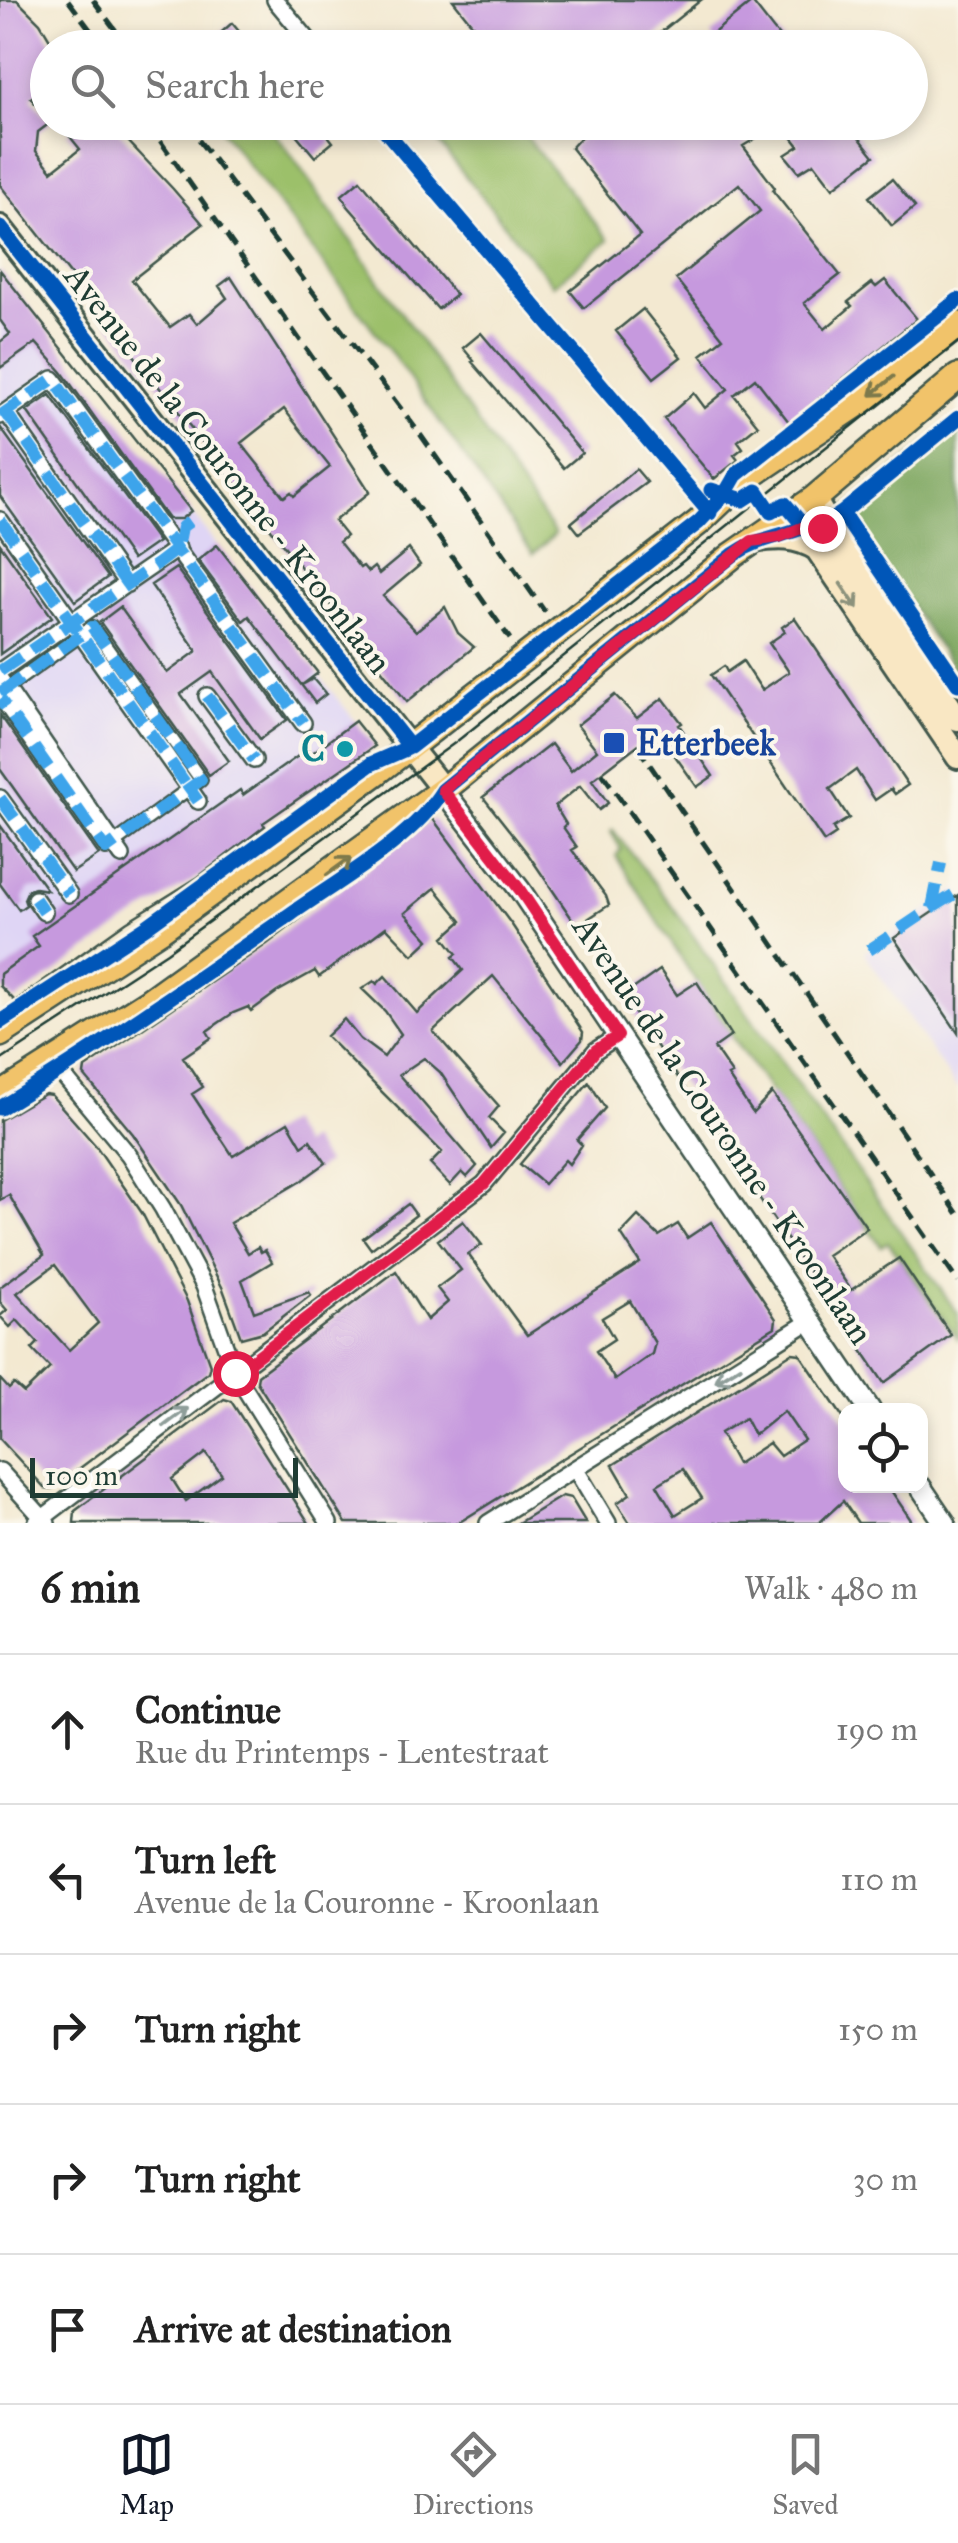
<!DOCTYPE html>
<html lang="en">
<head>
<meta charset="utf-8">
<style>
  body { margin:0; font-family:"IM FELL Great Primer",serif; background:#f6f6f6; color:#222 }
  .controls { position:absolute; right:30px; bottom:30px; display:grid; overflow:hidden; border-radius:20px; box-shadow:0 5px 15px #0003 }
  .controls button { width:90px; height:90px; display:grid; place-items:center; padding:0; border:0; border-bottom:2px solid #e0e0e0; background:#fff; color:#222; font:50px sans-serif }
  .scale { position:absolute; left:30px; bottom:25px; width:268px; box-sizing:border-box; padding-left:10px; border:5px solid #1f3d34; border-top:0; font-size:28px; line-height:35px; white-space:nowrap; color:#1f3d34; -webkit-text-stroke:8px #fbf7ec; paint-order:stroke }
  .stop { position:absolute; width:30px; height:30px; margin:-22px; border:8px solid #e11d48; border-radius:50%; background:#fff }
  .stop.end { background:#e11d48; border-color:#fff; box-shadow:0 2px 10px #0008 }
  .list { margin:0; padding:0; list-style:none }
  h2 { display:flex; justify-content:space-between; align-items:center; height:130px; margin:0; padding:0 40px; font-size:42px }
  h2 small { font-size:32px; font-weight:400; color:#767676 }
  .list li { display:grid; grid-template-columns:65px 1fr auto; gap:30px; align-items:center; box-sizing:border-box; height:150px; padding:0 40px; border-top:2px solid #e0e0e0 }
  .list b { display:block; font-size:38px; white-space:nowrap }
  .list p { margin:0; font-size:32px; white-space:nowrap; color:#767676 }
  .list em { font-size:32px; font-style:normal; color:#767676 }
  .icon { flex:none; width:55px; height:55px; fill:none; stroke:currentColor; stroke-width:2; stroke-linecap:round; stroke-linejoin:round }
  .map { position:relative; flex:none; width:958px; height:1523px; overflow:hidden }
  .search { position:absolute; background:#fff; box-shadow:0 5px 15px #0003; left:30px; right:30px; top:30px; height:110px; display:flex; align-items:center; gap:25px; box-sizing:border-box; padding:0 35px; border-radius:55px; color:#767676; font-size:38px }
  .sheet { height:880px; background:#fff }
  nav { display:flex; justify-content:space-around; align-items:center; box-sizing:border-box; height:140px; border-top:2px solid #e0e0e0; background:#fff; font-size:28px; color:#767676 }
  nav a { display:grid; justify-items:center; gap:5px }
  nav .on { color:#111827 }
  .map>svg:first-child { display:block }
</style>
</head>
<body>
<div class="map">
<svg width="958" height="1523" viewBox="0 0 958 1523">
  <rect width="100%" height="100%" fill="#fbf7ec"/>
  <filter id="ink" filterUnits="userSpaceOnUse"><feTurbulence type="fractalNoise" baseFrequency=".01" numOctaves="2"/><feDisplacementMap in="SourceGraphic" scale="20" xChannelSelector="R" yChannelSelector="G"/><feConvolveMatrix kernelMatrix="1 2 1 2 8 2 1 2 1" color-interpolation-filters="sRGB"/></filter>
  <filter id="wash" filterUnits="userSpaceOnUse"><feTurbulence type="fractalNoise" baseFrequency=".0048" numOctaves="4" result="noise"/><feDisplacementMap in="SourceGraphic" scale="40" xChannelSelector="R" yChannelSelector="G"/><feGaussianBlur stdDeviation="2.25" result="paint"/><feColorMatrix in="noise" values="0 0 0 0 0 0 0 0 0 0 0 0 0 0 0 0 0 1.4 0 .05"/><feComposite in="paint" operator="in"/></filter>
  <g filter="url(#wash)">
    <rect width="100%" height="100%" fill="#f3e9d1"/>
    <!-- built -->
    <path fill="#dfd5f5" d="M0 270 375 746 264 822 265 826 198 877 125 923 15 1001 0 986Z
      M958 888V1090L864 952Z"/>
    <!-- green -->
    <path fill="#9cc06b" stroke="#5e7e50" stroke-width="2.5" d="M433 122 515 123 609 240 553 285 426 127Z
      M216 123H264L287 149 555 534 533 554 392 354Z
      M613 830 671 904 958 1314V1339L888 1242 881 1246 731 1036 616 856 621 849 611 832Z"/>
    <!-- forest -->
    <path fill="#7da65f" stroke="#4e724a" stroke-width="2.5" d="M958 419V676L845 509Z"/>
    <g id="blocks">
      <!-- building -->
      <path fill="#c699de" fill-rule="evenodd" d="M0 0H17L40 23 55 48H48V83L31 98 50 123 38 132 36 151 52 171 80 149 67 133 80 122H110L173 189 203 224 132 280 170 327 189 314 197 324 227 298 219 286 231 277 370 492 334 521 346 536 339 542 360 568 363 566 368 572 374 567 379 574 409 549 420 565 383 596 416 631 445 607 458 633 474 647 407 702 0 185ZM284 409 330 467 294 496 291 492 284 497 241 443Z
        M453 0H701L641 48H491Z
        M752 2 773 29 789 48H721L711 35Z
        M232 23 253 48H223L215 38Z
        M286 122H317L333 142 315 157Z
        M595 122H847L874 156 833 188 814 163 799 172 785 155 799 146 781 123 743 146 775 188 773 191 840 275 804 303 825 329 852 306 848 302 872 283 876 287 885 280 917 319 789 422 755 378 734 395 758 425 738 441 743 448 734 455 738 460 714 479 664 419 694 393 705 408 728 389 701 355 723 338 676 279 760 211 739 184 584 308 570 291 640 235 571 148Z
        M892 179 915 207 892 226 869 197Z
        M360 180 456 295 438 309 348 206 342 195Z
        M0 270 191 511 181 519H168L62 372 36 343 0 368V342L10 334 0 320Z
        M643 309 681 357 654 378 616 331Z
        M481 333 582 453 564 468 472 362 474 361 463 348Z
        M50 395 158 542 132 560 27 411Z
        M0 427 108 577 75 601 0 496Z
        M636 469 647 482 579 533 571 523Z
        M0 544 52 617 0 654Z
        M217 545 318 673 302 685 313 679 326 694 315 703 249 616 243 621 198 560Z
        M176 568 287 720 260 739 212 672 181 694 229 761 209 775 100 622 120 607 167 673 197 651 151 585Z
        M795 618 908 785 895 794 891 789 875 800 856 770 830 789 849 818 833 828 836 834 824 842 711 675 724 666 727 672 743 661 762 690 789 672 769 643 785 632 782 627Z
        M615 695 637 718 663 698 682 723 679 725 713 776 697 787 657 730 592 780 608 803 599 810 580 786 555 806 566 824 563 827 577 847 572 850 606 896 609 905 577 926 528 854 483 797 551 744 571 771 597 750 577 725Z
        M0 715 99 855 73 872 0 769Z
        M355 721 375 746 263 823 265 826 198 877 126 922 15 1001 0 986V974L39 946 32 936 240 790 243 795 308 749 311 754Z
        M433 819 512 925 583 1032 582 1040 563 1062 493 976 433 1031 499 1106 489 1118 504 1133 491 1148 440 1072 424 1058 399 1075 477 1166 467 1177 462 1172 450 1185 430 1164 442 1152 326 1036 344 1019 360 1039 384 1057 401 1034 385 1011 362 989 374 981 377 984 385 976 417 1013 463 970 453 957 457 954 444 937 462 921 435 888 405 913 429 940 413 955 386 927 319 977 315 971 277 992 251 1011 248 1007 233 1013 207 1031 211 1038 183 1057 203 1087 192 1094 233 1156 288 1122 302 1146 310 1140 326 1163 301 1181 230 1223 248 1253 258 1247 261 1252 265 1250 272 1262 242 1280 254 1312 309 1292 311 1295 263 1332 241 1338 223 1289 181 1205 133 1134 84 1075 85 1068 267 944Z
        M0 825 47 890 35 888 28 890 24 899 26 905 19 910 0 884Z
        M958 895V1033L894 938Z
        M660 970 677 995 697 982 731 1036 714 1048 732 1074 728 1076 753 1113 772 1093 867 1228 827 1255 851 1290 899 1258 951 1335 884 1383 752 1187 755 1184 706 1111 702 1113 623 996Z
        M589 1082 605 1108 577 1140 582 1145 569 1164 565 1160 544 1184 520 1164Z
        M45 1094 51 1095 96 1146 142 1213 187 1301 210 1365 208 1372 52 1489 45 1488 0 1439V1379L9 1389 14 1384 24 1393 50 1368 32 1349 38 1343 17 1320 10 1327 0 1316 7 1310 0 1302V1287L44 1255 9 1195 0 1200V1120ZM55 1265 98 1323 69 1350 17 1293Z
        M408 1204 416 1215 371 1249 363 1238Z
        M638 1216 659 1236 678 1224 687 1238 711 1222 776 1319 775 1327 458 1523H346L257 1382 258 1375 396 1271 427 1320 448 1302 437 1288 461 1270 438 1240 463 1221 482 1245 468 1254 527 1335 640 1263 621 1234ZM630 1301 655 1343 652 1354 615 1380 596 1351 614 1339 602 1318Z
        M792 1353 800 1354 846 1422V1486H888L913 1523H858L843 1501 819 1523H630L617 1503 630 1494 613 1465ZM784 1411 804 1440 780 1456 769 1443 737 1464 720 1433 745 1418 754 1435ZM683 1469 702 1498 675 1515 657 1485Z
        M224 1399 231 1401 309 1523H74L75 1511ZM206 1453 222 1475 186 1501 172 1479Z
        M562 1496 571 1498 586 1523H518Z"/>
    </g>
  </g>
  <g filter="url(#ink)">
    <use href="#blocks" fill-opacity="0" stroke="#3f574c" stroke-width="2.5"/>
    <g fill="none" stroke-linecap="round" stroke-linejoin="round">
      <defs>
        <path id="pedestrian" d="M0 693 92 627 201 780 106 849 0 699"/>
        <path id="minor" d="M275 0 315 48
          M378 122 710 513
          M6 412 127 584
          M0 416 53 379 303 723
          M0 520 198 801
          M0 671 178 548
          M0 679 122 856
          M207 696 254 760
          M0 798 69 894
          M35 899 44 912
          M53 1063 129 1155 163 1209 204 1286 235 1373 329 1523
          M576 1470 608 1523
          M0 1471 47 1523
          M36 1523 484 1184 596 1050 618 1036
          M488 1523 810 1321"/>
        <path id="tertiary" d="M443 790 520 890 870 1410
          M920 1486 945 1523"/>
        <path id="secondary" d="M0 227 443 790
          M814 499 843 548 958 719
          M754 541C777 537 796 536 817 549L958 757"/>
        <path id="primary" d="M0 1034 161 929 377 772 699 522 741 482 869 396 958 325
          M0 1096 148 1002 443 790 733 555 814 499 958 377"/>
      </defs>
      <!-- pedestrian casing -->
      <use href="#pedestrian" stroke="#3f574c" stroke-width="16"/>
      <!-- minor casing -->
      <use href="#minor" stroke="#3f574c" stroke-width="20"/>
      <!-- tertiary casing -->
      <use href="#tertiary" stroke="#3f574c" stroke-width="25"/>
      <!-- secondary casing -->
      <use href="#secondary" stroke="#3f574c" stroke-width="28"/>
      <!-- primary casing -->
      <use href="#primary" stroke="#3f574c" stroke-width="30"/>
      <!-- pedestrian -->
      <use href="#pedestrian" stroke="#fff" stroke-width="11"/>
      <!-- minor -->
      <use href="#minor" stroke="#fff" stroke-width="15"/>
      <!-- tertiary -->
      <use href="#tertiary" stroke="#fff" stroke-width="20"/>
      <!-- secondary -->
      <use href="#secondary" stroke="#f9e7c3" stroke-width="22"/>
      <!-- primary -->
      <use href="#primary" stroke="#f1c36a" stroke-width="25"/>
      <!-- tram -->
      <path stroke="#1f3d34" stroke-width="2.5" d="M0 1061 167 952 456 742 958 342"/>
      <!-- rail -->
      <path stroke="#1f3d34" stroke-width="5" stroke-dasharray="15 8" stroke-linecap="butt" d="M68 0 104 48
        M93 0 129 48
        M147 122 510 639
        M185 122 420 434 545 612
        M637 746 958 1214
        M602 773 958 1282"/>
      <!-- quiet -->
      <path stroke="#3da4eb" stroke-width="12" stroke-dasharray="25 12" stroke-linecap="butt" d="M6 412 127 584
        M0 416 53 379 303 723
        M0 520 198 801
        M0 671 157 564 178 548 182 527 197 516
        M0 693 92 627 201 780 106 849 0 699
        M207 696 254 760
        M0 798 69 894
        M35 899 44 912
        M932 908 958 892
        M869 950 932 908 941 863"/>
      <defs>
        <path id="cycleway" d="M378 122 710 513
          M0 227 410 747
          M711 490 743 500 757 491 771 512 785 504 808 531 814 532 842 513 958 418
          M842 513 958 684
          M0 1022 146 927 371 764 410 747 699 522 725 494 736 475 958 300
          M0 1108C100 1047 196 980 291 914 338 881 415 837 443 790L733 555C756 539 778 537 805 527"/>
      </defs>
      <!-- cycleway casing -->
      <use href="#cycleway" stroke="#fbf7ec" stroke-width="21"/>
      <!-- cycleway -->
      <use href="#cycleway" stroke="#0057b8" stroke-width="15"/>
    </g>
    <!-- one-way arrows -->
    <defs><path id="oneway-shaft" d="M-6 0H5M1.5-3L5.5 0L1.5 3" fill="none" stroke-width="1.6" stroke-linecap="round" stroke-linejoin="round" transform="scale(2.5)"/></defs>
    <g stroke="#7d794c">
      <use href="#oneway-shaft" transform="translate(882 386) rotate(141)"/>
      <use href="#oneway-shaft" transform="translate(339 866) rotate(-36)"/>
    </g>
    <use stroke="#8c927c" href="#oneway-shaft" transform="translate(849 596) rotate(56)"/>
    <g stroke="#8f9e9a">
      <use href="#oneway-shaft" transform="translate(728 1374) rotate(148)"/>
      <use href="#oneway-shaft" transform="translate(176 1417) rotate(-37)"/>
    </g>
  </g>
  <g fill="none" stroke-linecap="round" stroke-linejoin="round" filter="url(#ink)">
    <!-- route -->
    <path stroke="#e11d48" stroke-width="12" d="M235 1373 484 1184 596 1050 618 1036 520 890 443 790 752 541 779 537 804 527 814 532 822 528"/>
  </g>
  <!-- markers -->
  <rect fill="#1a4fb4" stroke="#fbf7ec" stroke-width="4" x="602" y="731" width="24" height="24" rx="5"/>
  <circle fill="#0f9aa8" stroke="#fbf7ec" stroke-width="4" cx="345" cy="749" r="10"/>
  <g text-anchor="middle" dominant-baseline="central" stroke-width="8" stroke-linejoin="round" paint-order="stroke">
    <!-- street labels -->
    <g font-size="35" fill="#1f3d34" stroke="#fbf7ec">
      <text transform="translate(228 469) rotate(52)">Avenue de la Couronne - Kroonlaan</text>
      <text transform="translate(723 1130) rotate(56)">Avenue de la Couronne - Kroonlaan</text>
    </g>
    <!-- transit labels -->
    <g font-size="35" font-weight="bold" fill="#164399" stroke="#fbf7ec" text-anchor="start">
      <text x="636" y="743">Etterbeek</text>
    </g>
    <!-- culture labels -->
    <g font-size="35" font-weight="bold" fill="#0d838f" stroke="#fbf7ec" text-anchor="end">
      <text x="325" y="749">C</text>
    </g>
  </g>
</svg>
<div class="controls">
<button><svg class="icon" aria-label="locate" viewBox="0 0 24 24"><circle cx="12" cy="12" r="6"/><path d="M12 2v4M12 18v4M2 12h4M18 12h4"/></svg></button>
</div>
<div class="scale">100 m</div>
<div class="stop" style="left:235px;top:1373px"></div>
<div class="stop end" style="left:822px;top:528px"></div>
<div class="search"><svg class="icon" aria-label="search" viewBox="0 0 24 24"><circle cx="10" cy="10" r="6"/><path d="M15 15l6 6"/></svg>Search here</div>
</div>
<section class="sheet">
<h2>6 min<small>Walk · 480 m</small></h2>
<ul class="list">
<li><svg class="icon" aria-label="ahead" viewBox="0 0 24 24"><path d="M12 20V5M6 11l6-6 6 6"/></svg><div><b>Continue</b><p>Rue du Printemps - Lentestraat</p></div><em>190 m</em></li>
<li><svg class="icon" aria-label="left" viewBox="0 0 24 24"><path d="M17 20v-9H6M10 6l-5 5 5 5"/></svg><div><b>Turn left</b><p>Avenue de la Couronne - Kroonlaan</p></div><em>110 m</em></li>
<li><svg class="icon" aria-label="right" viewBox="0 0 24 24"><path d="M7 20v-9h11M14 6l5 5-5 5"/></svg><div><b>Turn right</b></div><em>150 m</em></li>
<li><svg class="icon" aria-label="right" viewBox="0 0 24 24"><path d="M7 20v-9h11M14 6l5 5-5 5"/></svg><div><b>Turn right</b></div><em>30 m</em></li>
<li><svg class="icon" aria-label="arrive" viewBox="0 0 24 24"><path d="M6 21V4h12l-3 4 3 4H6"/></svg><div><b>Arrive at destination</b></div></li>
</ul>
</section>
<nav>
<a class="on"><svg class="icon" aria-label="map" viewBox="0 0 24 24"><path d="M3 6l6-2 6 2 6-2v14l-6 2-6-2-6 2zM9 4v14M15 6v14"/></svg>Map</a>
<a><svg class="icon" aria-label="directions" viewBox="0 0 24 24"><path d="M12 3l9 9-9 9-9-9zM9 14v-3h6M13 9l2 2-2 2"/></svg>Directions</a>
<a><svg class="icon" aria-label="saved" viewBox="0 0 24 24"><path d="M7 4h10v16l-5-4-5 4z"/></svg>Saved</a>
</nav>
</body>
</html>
